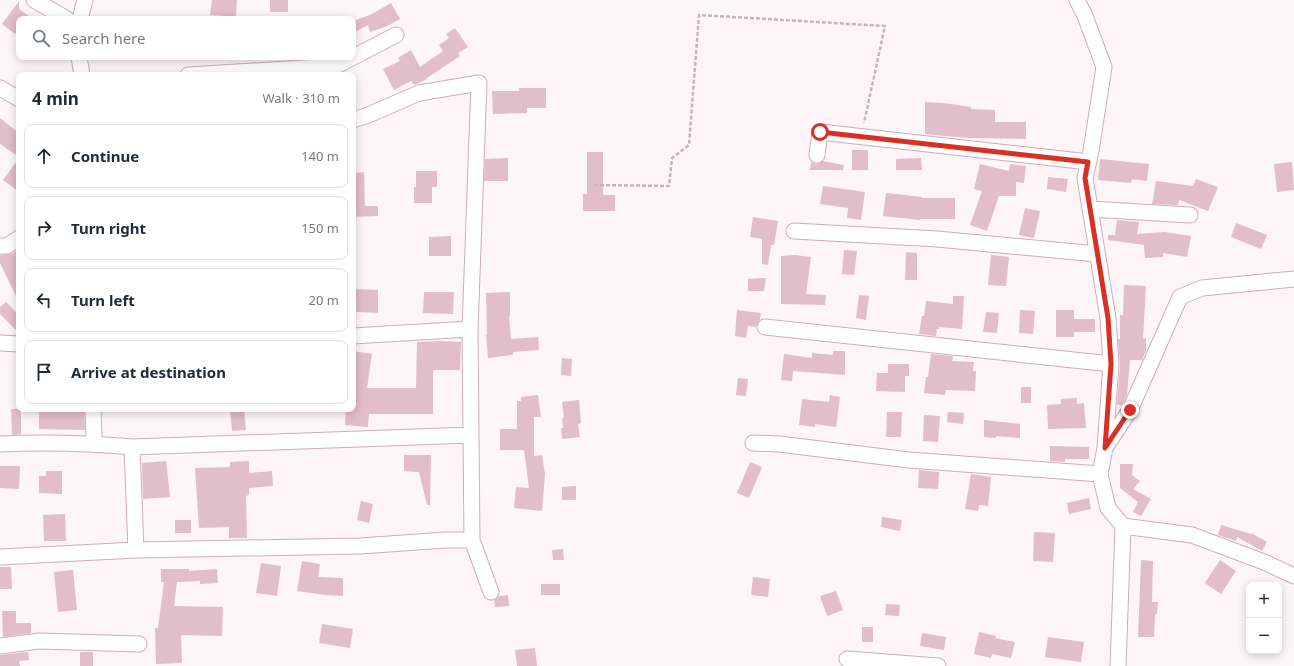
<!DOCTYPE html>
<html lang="en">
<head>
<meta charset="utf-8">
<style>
  body { margin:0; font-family:"Noto Sans",sans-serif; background:#f6f6f7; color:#1f2937 }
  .controls { position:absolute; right:12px; bottom:12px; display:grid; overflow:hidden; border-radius:8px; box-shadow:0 2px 10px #0003 }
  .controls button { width:36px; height:36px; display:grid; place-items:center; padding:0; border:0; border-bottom:1px solid #e0e1e3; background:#fff; color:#1f2937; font:20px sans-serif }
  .stop { position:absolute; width:12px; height:12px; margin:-9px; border:3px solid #d93025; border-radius:50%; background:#fff }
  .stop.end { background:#d93025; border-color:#fff; box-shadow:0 1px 4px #0008 }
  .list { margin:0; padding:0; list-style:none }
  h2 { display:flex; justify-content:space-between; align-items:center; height:52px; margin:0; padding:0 16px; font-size:17px }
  h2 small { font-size:13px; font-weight:400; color:#747a83 }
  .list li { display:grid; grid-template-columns:26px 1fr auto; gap:12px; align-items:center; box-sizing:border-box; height:64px; margin:0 8px 8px; padding:0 8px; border:1px solid #e0e1e3; border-radius:8px }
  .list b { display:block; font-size:15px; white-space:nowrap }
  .list em { font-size:13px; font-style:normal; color:#747a83 }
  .icon { flex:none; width:22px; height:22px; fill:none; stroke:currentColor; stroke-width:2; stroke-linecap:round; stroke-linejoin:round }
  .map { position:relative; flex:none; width:1294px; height:666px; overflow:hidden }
  .search { position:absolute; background:#fff; box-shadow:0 2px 10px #0003; left:16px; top:16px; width:340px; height:44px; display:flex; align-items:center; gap:10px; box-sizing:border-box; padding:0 14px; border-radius:8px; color:#747a83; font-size:15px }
  .panel { position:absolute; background:#fff; box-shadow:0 2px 10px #0003; left:16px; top:72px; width:340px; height:340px; border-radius:8px }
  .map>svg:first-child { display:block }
</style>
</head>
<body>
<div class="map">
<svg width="1294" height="666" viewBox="0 0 1294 666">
  <rect width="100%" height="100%" fill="#fdf5f8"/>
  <!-- building -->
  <path fill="#e2bdca" d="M212 0H237L236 17 210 15Z
    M270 0H288V12H270Z
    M19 1V9L33 19H19V28L15 34 2 24Z
    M391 3 400 19 385 27 370 32 368 25 353 33V21L370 15Z
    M455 28 468 47 458 53 460 56 427 78V79L414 85 411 81 394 90 383 69 400 61 398 58 411 50 420 67 443 51 439 45 449 38 446 34Z
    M519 88H546V108H527V113L493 114 492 91H519Z
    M925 102 944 103 971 107V109L995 110V122H1026V139L969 138 925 134Z
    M0 118 19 133V157L0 144Z
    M852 150H868V170H852Z
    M587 152H603V195H615V211H583V194H587Z
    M19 158V192L3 180Z
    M508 158V181H484L485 159Z
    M921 158 922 170H896V159Z
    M1100 159 1149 164 1147 181 1132 179 1131 183 1098 180Z
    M823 161 844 165 843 170H810L811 162 816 164Z
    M1292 162 1294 190 1277 192 1274 164Z
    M980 164 1009 171 1010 164 1026 166 1024 183 1016 182V196H999L987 231 970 225 982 191 974 189Z
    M416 171H437V187H432V203H414V187H416Z
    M364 172 365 206H378V216L353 217V206H355V173Z
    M1048 177 1068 179 1066 192 1047 189Z
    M1196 179 1218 187 1208 211 1179 200 1178 205 1152 204 1156 181 1193 186Z
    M823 186 865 192 861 220 847 218 848 208 820 204Z
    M886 193 922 197V198H955V219H920V220L883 216Z
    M1025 208 1040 211 1034 238 1019 235Z
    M753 217 778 221 774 245H771L768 265 762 264V239L750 237Z
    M1117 220 1139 222 1137 234 1165 232 1191 236 1187 257 1163 253V257L1145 258 1144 245 1108 240V235H1115Z
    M1236 223 1267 235 1261 249 1231 237Z
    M451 236V256H429V237Z
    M19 249V302L0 263V255L12 254Z
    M844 250 857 251 854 275 842 274Z
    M906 252 917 253V280H905Z
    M795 255 811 257 806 294 826 295 825 305 781 304V256Z
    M991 255 1009 257 1006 286 988 285Z
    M766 278 764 291H748V279Z
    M1124 285 1146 286 1143 339 1146 338V351L1142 360H1130L1127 395 1122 405H1117L1120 365 1118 339H1120V315H1123Z
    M356 289 378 290V313L356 312Z
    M424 292H454L453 314 423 313Z
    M510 292V316H509L511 339 538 337 539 350 513 352V355L488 358 486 335H487L486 293Z
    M859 295 869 296 866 320 856 318Z
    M953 296H964L962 329 939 327V329H937L936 336 919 334 922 316H924L926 301 953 304Z
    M6 302 19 315V333L0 314V307Z
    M737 310 761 313 760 320 758 322 756 327 748 326 746 338 735 336Z
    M1020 310 1035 311 1033 334 1019 333Z
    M1056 310H1074V319H1095V332H1074V337H1056Z
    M986 312 999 313 997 333 983 332Z
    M443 341 461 342 460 370H433V414H369L368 427 345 425 346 409H353V351L372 354 367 388H416L417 342Z
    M833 351H845V375L793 371 792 381 781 380 784 354 812 358V353L833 355Z
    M931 354 953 356 952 361 974 362 973 371H976L975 391 946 390 945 395 924 393 926 377H928Z
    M562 358 572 359 571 376 561 375Z
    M888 364H909V376H905V392L876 391 877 373H888Z
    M738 378 748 379 746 396 736 395Z
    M1021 387H1031V403H1021Z
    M538 395 541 417H534V456L542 455 545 474 542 511 514 508 516 487 529 488 524 450H500V429H517V401H521V397Z
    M830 395 840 397 836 427 815 424V427L799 425 802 399 829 402Z
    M1077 398V404L1084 403 1086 428 1048 429 1047 405 1061 404V399Z
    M579 400 581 423 578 424 580 437 562 439 561 428H563L562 418H564L562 402Z
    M11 409H21V434L12 435Z
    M39 409H84L85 430 39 429Z
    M244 409 246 430 232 431 230 410Z
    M887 412H902L901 437H886Z
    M948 412 964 413 963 424 947 422Z
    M924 415 940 416 938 442 923 441Z
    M984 420 1020 424V438L996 436V438L984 437Z
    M1050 446 1089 447V459H1065V462L1050 461Z
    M404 455H431L430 505H427L419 472 404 471Z
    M166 461 170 497 143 499 142 463Z
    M249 461V473L272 471 273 486 249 488V495L246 496 247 538H229V527L199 528 195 468 230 467V462Z
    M750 462 762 467 749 498 737 493Z
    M1120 464H1133L1132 475 1140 481 1133 489 1151 499 1141 516 1133 512 1138 502 1120 488Z
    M0 466H20L19 489 0 488Z
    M919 470 939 472 938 489 918 488Z
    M46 471H62V494L39 493V476H46Z
    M971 474 991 477 988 506 979 505 978 511 965 509Z
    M576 486V500H562V487Z
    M1089 498 1091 509 1069 514 1067 503Z
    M361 501 373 504 369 523 357 520Z
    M65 514 66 541H44L43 515Z
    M882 517 902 520 900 531 881 527Z
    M175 520H191V533H175Z
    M1221 525 1251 534V533L1267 542 1262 551 1237 537 1236 541 1218 535Z
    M1034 532 1055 533 1053 562 1033 561Z
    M563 549 564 560H553L552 550Z
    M1141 560 1153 561 1152 602H1158L1157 614H1155L1154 637H1138Z
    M1220 560 1236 571 1221 594 1205 583Z
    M302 561 320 564 318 577 343 578V596L325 595 297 591Z
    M261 563 281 566 277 596 256 593Z
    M0 567H11L12 589H0Z
    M161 569H189V571L217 569 218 583 200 584V581L177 582 174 606 223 607 222 636 181 635 182 663 156 664 155 628H158L164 582H161Z
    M73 570 77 610 58 612 54 572Z
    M753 577 770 579 768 597 751 595Z
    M541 584H560V595H541Z
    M836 591 843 610 827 616 820 596Z
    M508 595 509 606 495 607 494 600 499 596Z
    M886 604 900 605 899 616 885 615Z
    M2 611H16V623H31V633L3 637Z
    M322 624 353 629 350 648 319 643Z
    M862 627H873V642H862Z
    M979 632 996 636 995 638 1015 642 1011 658 992 654 991 658 974 654Z
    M922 633 946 637 944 650 920 646Z
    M1048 637 1084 642 1081 662 1045 657Z
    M535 648 537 666H517L515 650Z
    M28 652 29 660 19 661 20 666H0V655Z
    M80 652H93V666H80Z"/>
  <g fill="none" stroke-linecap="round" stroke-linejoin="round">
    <defs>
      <path id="street" d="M34 0 67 19
        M1077 0 1085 16 1104 67 1091 151 1085 178 1108 318 1111 364 1105 448
        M80 19 85 0
        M79 57 82 75
        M188 75 336 66 396 35
        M0 88 19 99
        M353 120 366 116 419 93 479 83 470 329 472 540 491 592
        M817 155 820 132 1089 162
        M1090 209 1190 215
        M794 231 937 239 1097 254
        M0 246H7L19 238
        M765 327 1111 364
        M353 336 470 329
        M0 343 19 344
        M93 409 94 434 93 444
        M753 443 779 444 909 460 1100 474
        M0 444C44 442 88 443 132 447L471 435
        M132 447 136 550
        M1123 526 1108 508 1100 474 1105 448 1130 410 1180 297 1202 288 1294 279
        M0 557 136 550 360 546 446 540H472
        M0 646 39 641 139 644
        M847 659 938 666
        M1118 666 1123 526 1192 535 1264 562 1294 576"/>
    </defs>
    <!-- street casing -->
    <use href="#street" stroke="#d0acb9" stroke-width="17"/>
    <!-- path -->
    <path stroke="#c2b8bc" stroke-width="2.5" stroke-dasharray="4 2" stroke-linecap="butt" d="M594 185 669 186 672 158 689 145 699 15 885 26 864 123"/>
    <!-- street -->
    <use href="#street" stroke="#fff" stroke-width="15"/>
  </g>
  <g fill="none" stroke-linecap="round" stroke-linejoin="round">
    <!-- route -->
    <path stroke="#d93025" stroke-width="5" d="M820 132 1088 162 1085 178 1108 318 1111 364 1105 448 1130 410"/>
  </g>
</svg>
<div class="controls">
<button>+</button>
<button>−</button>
</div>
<div class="stop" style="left:820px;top:132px"></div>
<div class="stop end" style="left:1130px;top:410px"></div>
<div class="search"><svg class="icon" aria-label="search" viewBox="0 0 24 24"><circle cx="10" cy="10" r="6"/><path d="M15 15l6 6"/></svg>Search here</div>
<section class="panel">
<h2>4 min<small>Walk · 310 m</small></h2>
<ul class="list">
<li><svg class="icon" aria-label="ahead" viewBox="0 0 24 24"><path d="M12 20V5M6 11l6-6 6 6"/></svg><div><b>Continue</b></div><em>140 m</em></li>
<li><svg class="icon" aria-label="right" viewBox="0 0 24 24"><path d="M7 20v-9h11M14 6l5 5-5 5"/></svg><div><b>Turn right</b></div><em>150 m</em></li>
<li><svg class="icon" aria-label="left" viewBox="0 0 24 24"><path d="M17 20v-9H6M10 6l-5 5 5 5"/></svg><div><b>Turn left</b></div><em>20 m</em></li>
<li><svg class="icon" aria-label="arrive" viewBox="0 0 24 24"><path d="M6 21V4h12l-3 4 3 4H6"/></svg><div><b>Arrive at destination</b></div></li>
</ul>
</section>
</div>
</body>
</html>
